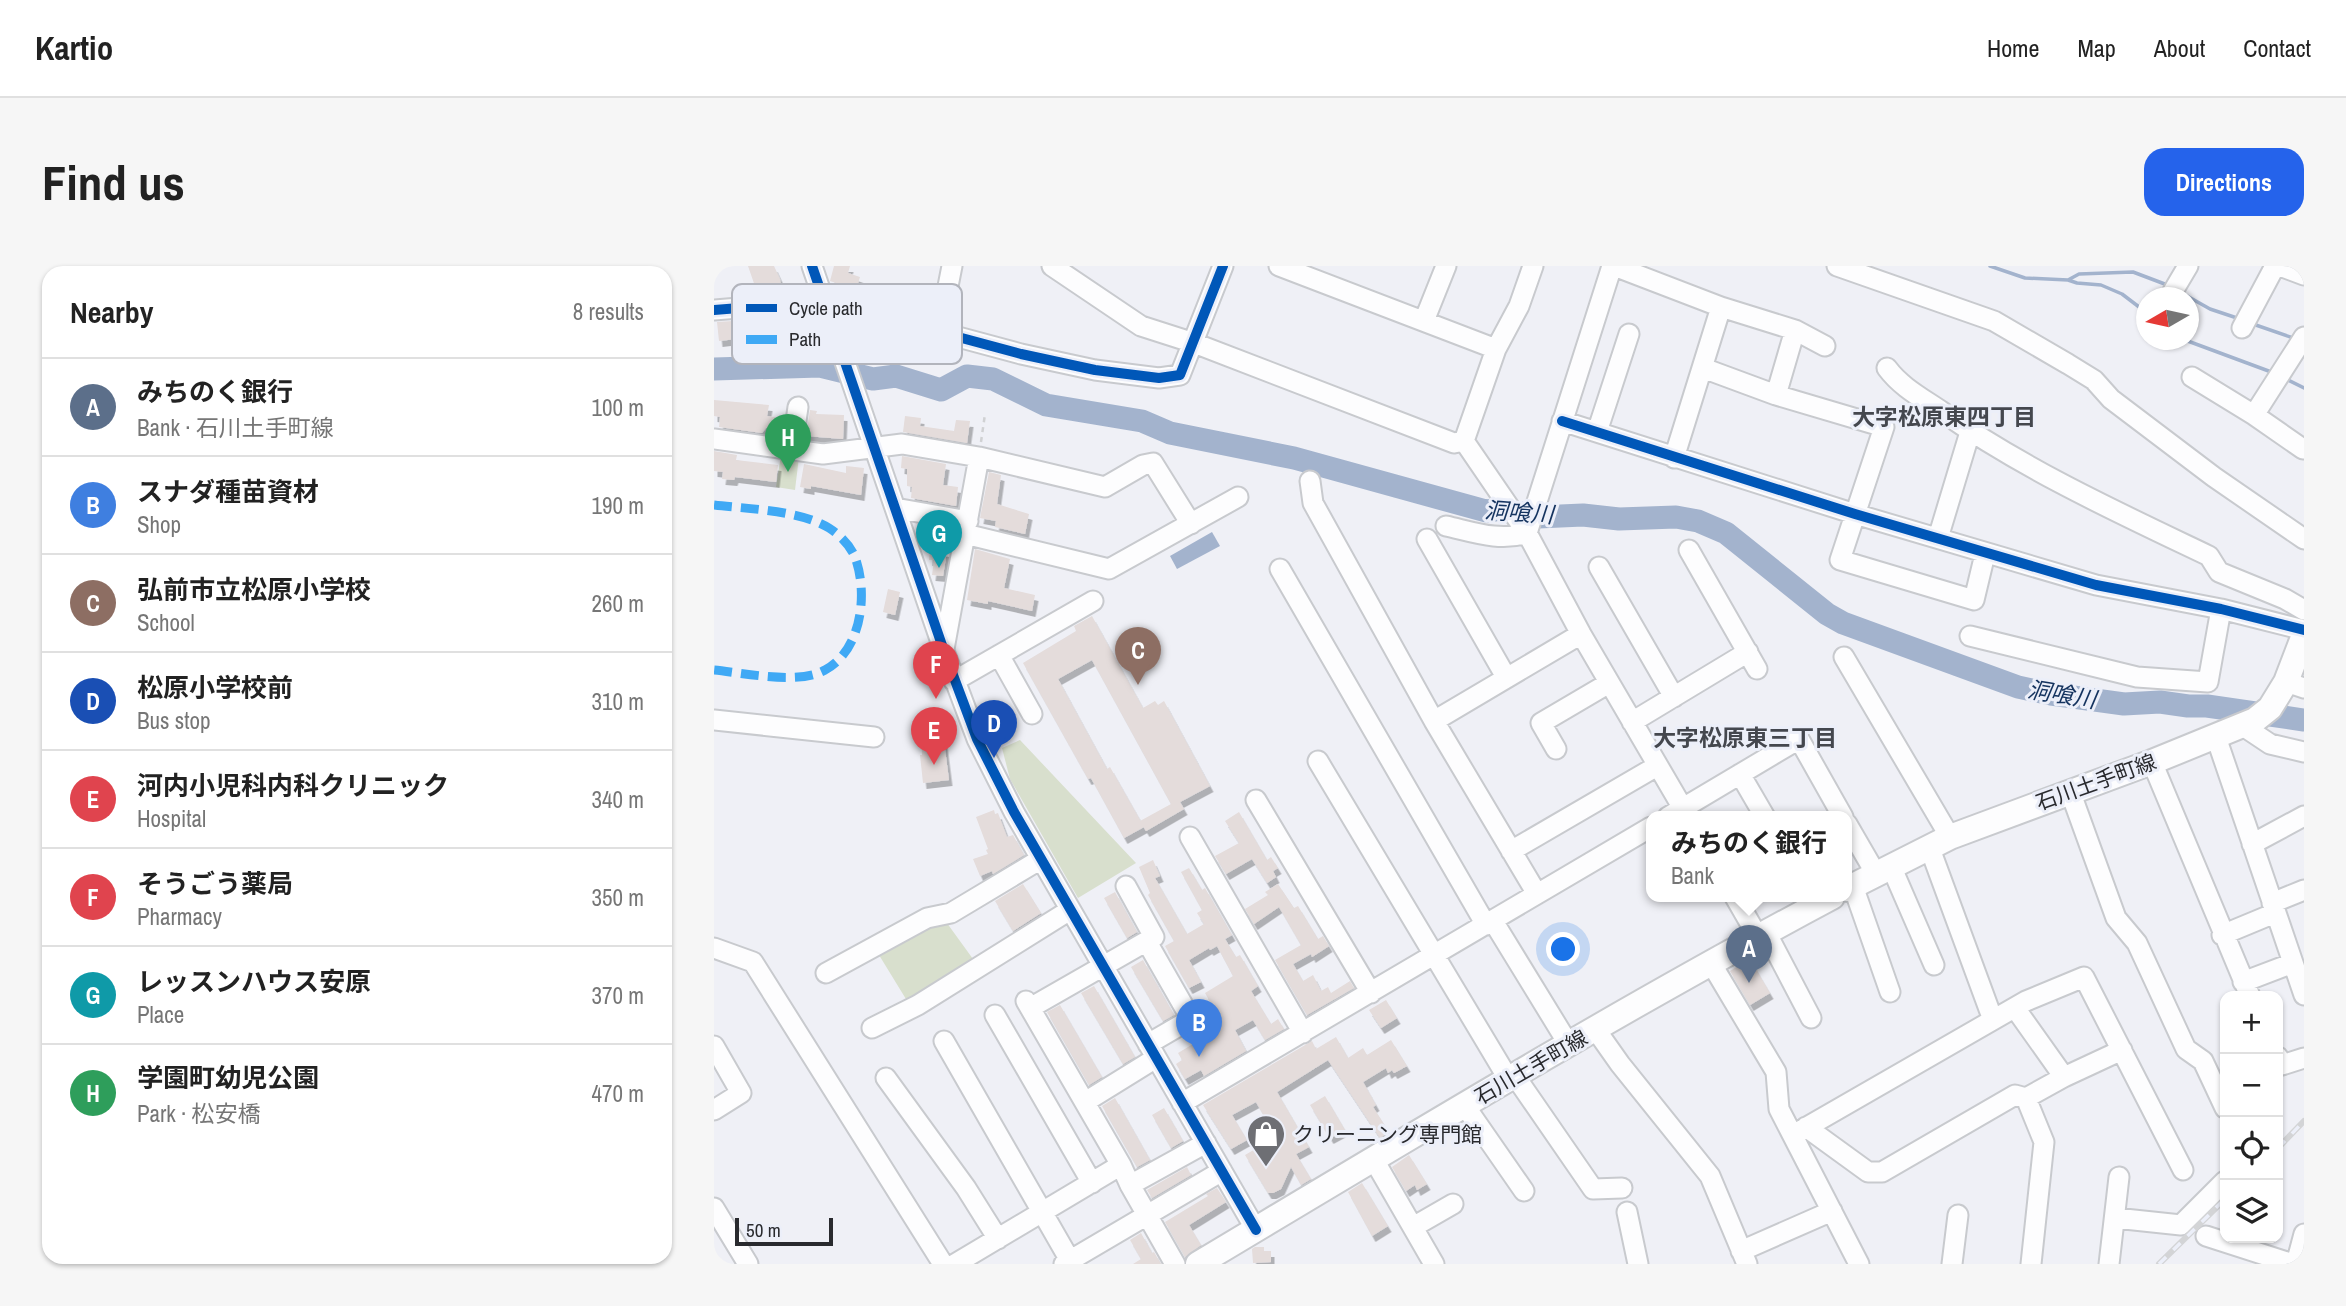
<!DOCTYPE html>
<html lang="en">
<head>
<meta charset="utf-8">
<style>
  body { margin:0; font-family:"Archivo Narrow","Noto Sans JP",sans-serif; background:#f6f6f6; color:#222 }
  .controls { position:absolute; right:21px; bottom:21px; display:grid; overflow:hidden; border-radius:14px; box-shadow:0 2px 5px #0004 }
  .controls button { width:63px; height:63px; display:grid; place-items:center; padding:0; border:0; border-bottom:2px solid #e0e0e0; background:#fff; color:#222; font:35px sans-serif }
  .compass { position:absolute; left:1422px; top:21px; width:63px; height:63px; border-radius:50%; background:#fff; box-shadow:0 2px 5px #0004; rotate:261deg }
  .scale { position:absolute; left:21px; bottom:18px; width:98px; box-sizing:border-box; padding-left:7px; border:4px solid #292a2e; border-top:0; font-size:19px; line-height:24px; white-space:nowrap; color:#292a2e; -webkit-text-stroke:5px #eceff9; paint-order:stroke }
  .you { position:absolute; left:850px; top:684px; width:24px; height:24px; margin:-18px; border:5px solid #fff; border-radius:50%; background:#1a73e8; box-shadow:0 0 0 10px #1a73e833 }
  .badge { display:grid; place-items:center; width:46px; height:46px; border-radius:50%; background:#2563eb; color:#fff; font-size:23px; font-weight:700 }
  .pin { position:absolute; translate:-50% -58px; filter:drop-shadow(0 2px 4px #0008) }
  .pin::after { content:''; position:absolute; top:37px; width:24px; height:21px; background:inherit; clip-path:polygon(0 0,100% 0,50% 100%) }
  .popup { position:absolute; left:932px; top:545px; width:206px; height:91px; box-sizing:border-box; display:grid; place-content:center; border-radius:14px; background:#fff; filter:drop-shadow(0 2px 5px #0005); font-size:23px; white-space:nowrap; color:#767676 }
  .popup b { font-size:26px; color:#222 }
  .popup::after { content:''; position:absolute; left:50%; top:100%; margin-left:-14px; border:14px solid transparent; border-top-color:#fff }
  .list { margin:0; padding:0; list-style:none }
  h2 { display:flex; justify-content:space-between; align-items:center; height:91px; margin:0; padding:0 28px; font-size:30px }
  h2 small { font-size:23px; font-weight:400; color:#767676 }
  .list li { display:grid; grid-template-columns:46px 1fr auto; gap:21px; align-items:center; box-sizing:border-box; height:98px; padding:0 28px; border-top:2px solid #e0e0e0 }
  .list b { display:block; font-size:26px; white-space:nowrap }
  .list p { margin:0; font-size:23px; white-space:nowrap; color:#767676 }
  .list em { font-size:23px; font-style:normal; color:#767676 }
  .icon { flex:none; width:38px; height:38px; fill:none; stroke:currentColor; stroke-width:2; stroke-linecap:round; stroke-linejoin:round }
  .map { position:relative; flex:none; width:1590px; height:998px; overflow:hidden; border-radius:21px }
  header { display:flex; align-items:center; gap:42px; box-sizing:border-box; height:98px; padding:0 35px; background:#fff; border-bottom:2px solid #e0e0e0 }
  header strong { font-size:33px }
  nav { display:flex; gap:38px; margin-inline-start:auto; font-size:24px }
  .intro { display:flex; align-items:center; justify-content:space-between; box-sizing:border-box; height:168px; padding:0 42px }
  h1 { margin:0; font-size:49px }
  .button { padding:18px 32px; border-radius:21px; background:#2563eb; color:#fff; font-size:24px; font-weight:700 }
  main { display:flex; gap:42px; padding:0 42px }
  aside { flex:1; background:#fff; border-radius:21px; box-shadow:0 2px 5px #0004 }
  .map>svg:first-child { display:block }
</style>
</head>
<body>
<header>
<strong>Kartio</strong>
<nav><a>Home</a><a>Map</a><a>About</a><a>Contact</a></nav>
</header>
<div class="intro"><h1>Find us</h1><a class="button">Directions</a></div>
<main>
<aside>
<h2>Nearby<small>8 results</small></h2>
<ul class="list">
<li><span class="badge" style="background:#5c6f8a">A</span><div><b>みちのく銀行</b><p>Bank · 石川土手町線</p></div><em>100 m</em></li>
<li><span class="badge" style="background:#3f7fe0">B</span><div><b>スナダ種苗資材</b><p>Shop</p></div><em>190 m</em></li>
<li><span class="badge" style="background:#8d6e63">C</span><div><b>弘前市立松原小学校</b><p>School</p></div><em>260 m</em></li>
<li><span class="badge" style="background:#1a4fb4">D</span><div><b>松原小学校前</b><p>Bus stop</p></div><em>310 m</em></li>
<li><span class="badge" style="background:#e0444e">E</span><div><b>河内小児科内科クリニック</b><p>Hospital</p></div><em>340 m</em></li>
<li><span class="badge" style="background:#e0444e">F</span><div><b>そうごう薬局</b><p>Pharmacy</p></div><em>350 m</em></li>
<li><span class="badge" style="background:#0f9aa8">G</span><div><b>レッスンハウス安原</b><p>Place</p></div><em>370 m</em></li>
<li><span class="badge" style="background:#2e9e5b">H</span><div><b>学園町幼児公園</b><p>Park · 松安橋</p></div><em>470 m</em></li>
</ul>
</aside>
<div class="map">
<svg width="1590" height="998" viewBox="0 0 1590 998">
  <defs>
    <filter id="shadow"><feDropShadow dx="3.5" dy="6" stdDeviation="0" flood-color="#0004"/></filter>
  </defs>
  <rect width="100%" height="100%" fill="#eff0f6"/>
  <!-- green -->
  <path fill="#d8dfcd" d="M67 189 85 191 81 224 62 221Z
    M306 474 422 597 364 632 296 513 288 482Z
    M230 653 259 693 195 738 165 689Z"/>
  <!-- water -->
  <path fill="#a3b3cd" d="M498 266 506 280 463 303 456 290Z"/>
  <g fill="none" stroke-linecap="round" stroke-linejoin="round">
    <!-- stream -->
    <path stroke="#a3b3cd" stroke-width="3.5" d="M1276 0 1311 12 1354 14 1363 17 1387 19 1408 28 1433 47
      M1354 14 1365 8 1419 6 1456 20
      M1466 26 1496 43 1526 53
      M1536 57 1582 73
      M1471 74 1560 107
      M1570 112 1590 122"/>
    <!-- river -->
    <path stroke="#a3b3cd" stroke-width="23" d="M0 103 106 100 159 113 182 110 227 124 253 110 279 113 332 139 428 155 456 167 580 192 772 245 789 243 824 251 869 249 905 253 962 251 984 255 1012 267 1113 348 1129 357 1304 421 1337 428 1410 438 1446 436 1474 440H1493L1590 454"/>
  </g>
  <!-- building -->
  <path fill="#e4dcdb" filter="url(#shadow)" d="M34 0H60L66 13 67 20 65 24 60 26H43Z
    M120 0H136L134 7 146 11 140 30 127 27V24L123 23 125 18 116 15Z
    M65 51 66 68 5 75 3 56 19 55 20 62 45 60 44 55 50 54V52Z
    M0 134 55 139 53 150 61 151 60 163 52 162 48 167 5 161 6 151 0 150Z
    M96 144 103 145 102 148 130 149 129 173 92 170Z
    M191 150 207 152 206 160 240 165 242 154 256 155 253 177 189 166Z
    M0 185 23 189 22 194 64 199 62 216 21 211 20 214 8 213 9 206 0 205Z
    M188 190 232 198 229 219 244 221 242 240 197 232 198 221 193 220V203L187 202Z
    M90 198 132 207V200L150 202 147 229 97 220V223L86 221Z
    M275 206 287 209 283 238 315 248 311 268 281 261 282 255 266 252Z
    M216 283 233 285 229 310 218 309 220 294H215Z
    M261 283 296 293 290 322 321 329 318 345 274 335V338L253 334Z
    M174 323 186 326 181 349 169 346Z
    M378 350 429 442 441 435 444 439 450 435 496 520 466 536 470 543 432 565 426 555 457 538 378 394 344 413 393 503 396 501 430 561 410 572 377 512 374 513 309 397 362 365 360 360Z
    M207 460H228L235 514 209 517 206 489H208Z
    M280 544 281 548 284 547 293 571 299 569 310 589 279 608 278 605 266 610 259 593 274 588 272 584 274 583 262 551Z
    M525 546 553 594 557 591 564 602 559 605 562 611 553 617 538 593 512 608 501 590 525 577 511 555Z
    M439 594 446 610 441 612 473 668 490 658 483 647 488 644 467 606 475 602 488 624 491 622 518 669 511 673 522 691 526 689 544 720 537 725 557 758 564 753 570 763 551 774 539 754 521 764 532 785 490 810 487 804 471 813 462 798 468 794 464 787 504 763 500 755 505 752 491 727 519 710 503 680 496 684 495 682 475 694 487 716 475 722 451 680 460 675 434 629 436 627 425 601Z
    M309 618 327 647 299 665 281 635Z
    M564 618 580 642 584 640 604 673 609 670 615 680 598 691 597 688 579 698 589 715 599 709 607 725 614 721 617 727 636 715 640 722 593 749 561 694 587 679 565 641 540 658 531 643 554 629 551 626Z
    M401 626 423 666 413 672 390 632Z
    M1036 693 1056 727 1036 739 1016 705Z
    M429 694 460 749 449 755 417 701Z
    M380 720 421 791 409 798 367 727Z
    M672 734 683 752 667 762 655 744Z
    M346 739 388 811 375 819 333 746Z
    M622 771 634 792 649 782 653 789 677 774 693 800 680 807 678 804 674 807 672 802 649 816 662 839 659 841 675 866 666 872 614 794 563 826 595 881 582 888 597 913 587 919 577 901 567 923 559 927H554L531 889 562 871 542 836 518 849 533 874 517 883 489 839 598 775 602 783Z
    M611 830 631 864 616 872 596 839Z
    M401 832 436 894 423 901 388 840Z
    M450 842 469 875 457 882 438 849Z
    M695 889 713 918 703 924 701 919 692 925 678 901Z
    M473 901 477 909 438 932 433 924Z
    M648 917 674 960 658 970 634 926Z
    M503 922 512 936 475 959 487 979 471 991 451 956 494 930 492 928Z
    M427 967 438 987 440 986 447 998H419L427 993 416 974Z
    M541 981H550V985H557V996L539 997 538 983Z"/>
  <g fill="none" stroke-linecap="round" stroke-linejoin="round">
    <defs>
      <path id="minor" d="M98 0 230 385 263 473 300 546 542 964
        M338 0 427 60 480 77 740 177 750 175
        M565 0 782 83
        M900 0 1007 41 1081 64 1111 80
        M1123 0 1280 55 1354 98 1380 114 1397 133 1500 211 1590 273
        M1566 0 1590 9
        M1458 27 1474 0
        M0 44 110 35 307 88 381 104 445 112 466 109 509 0
        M710 55 732 0
        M1528 62 1561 0
        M225 66 238 0
        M989 102 1062 129 1170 161 1126 294 1260 334 1271 288
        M1173 102C1187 121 1208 132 1227 145 1311 204 1403 246 1495 290L1505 306 1571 333 1590 344
        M1478 111 1540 149 1589 183
        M1062 129 1081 64
        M1540 149 1590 71
        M848 155 1141 248 1382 319 1507 343 1590 364
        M883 166 915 68
        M0 173 109 188 188 178 265 191 391 221 429 199 439 197 477 258
        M750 175 813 267 867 368 974 551
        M750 175 782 83 805 40 819 0
        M78 183 84 141
        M960 192 1007 41
        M596 215 599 237 720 455 823 628
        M181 242 254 255
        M732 260C759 266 786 276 813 267
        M813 267 898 0
        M251 268 395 303 524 231
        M1224 272 1256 166
        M713 273 792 411
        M975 284 1043 403
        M885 301 960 431
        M566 303 772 659
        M1256 370 1423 411 1494 416 1507 343
        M230 383 265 191
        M285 389 318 448
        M1130 391 1236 571
        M240 415 379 335
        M1572 416 1590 422
        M0 454 160 471
        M720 455 867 368
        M918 456 1034 386
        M1529 460 1556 478 1590 486
        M1502 471 1590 729
        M842 483 827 457 895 417
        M604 495 795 814
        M1438 496 1536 730
        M1026 508 1051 551
        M1356 525 1402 652 1423 677 1472 783 1489 795 1511 842
        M542 534 657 727
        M954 551 1085 473 1129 551
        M1133 558 1162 608
        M476 571 589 767
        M1538 578 1590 550
        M1215 580 1279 754
        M797 585 943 500
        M1177 600 1220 699
        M1139 620 1176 726
        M1021 631 1044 671
        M1558 637 1590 624
        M779 655 855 779
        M1052 666 1097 752
        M1508 669 1561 647
        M433 676 477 753 434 778
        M0 682 39 696 229 998
        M997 697 1062 806 1065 843 1145 998
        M112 707 213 652 237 647 327 593
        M1529 716 1579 697
        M312 735 407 899 416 919 461 998
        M316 742 440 671 412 620
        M1301 742 1350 811
        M281 749 378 917
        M158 762 204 739 356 644
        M882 764 906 798 996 910 1033 998
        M230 775 358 998
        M0 780 27 827 0 844
        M1564 791 1568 799 1590 792
        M801 810 879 923 908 922
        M172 812 252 922 284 973
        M1312 832 1330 876 1317 998
        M371 836 442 792
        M468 837 937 561
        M751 840 810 925
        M1092 861 1154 906H1168L1301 829 1312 832 1350 811 1408 784
        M1079 869 1312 735 1370 711 1469 904
        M660 894 720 998
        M416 919 492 877
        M0 942 34 998
        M913 946 924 998
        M1401 952 1467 959 1511 915
        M699 961 739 938
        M1492 970 1579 998
        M1027 985 1118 945
        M241 998 407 899
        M350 998 508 905
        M1238 998 1244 949
        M1395 998 1405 911
        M1582 998 1590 968"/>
      <path id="major" d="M1133 623 1236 571 1438 496 1541 454 1556 442 1572 416 1590 369
        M484 998C693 873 902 746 1118 631"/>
    </defs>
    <!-- minor casing -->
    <use href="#minor" stroke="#c8cace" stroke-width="23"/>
    <!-- major casing -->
    <use href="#major" stroke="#c8cace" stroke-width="28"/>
    <!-- path -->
    <path stroke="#d0d1d3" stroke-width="2.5" stroke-dasharray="5 5" stroke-linecap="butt" d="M74 84 90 68 96 51
      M267 176 271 148"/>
    <!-- minor -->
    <use href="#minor" stroke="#fdfdfe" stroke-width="19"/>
    <!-- major -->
    <use href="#major" stroke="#fdfdfe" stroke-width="24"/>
    <defs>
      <path id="rail" d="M1564 882 1590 855
        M1445 998 1511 933"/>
    </defs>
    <!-- rail casing -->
    <use href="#rail" stroke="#d3d4d6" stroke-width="6"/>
    <!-- rail -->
    <use href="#rail" stroke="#eceff9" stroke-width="3.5" stroke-dasharray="10" stroke-linecap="butt"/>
    <!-- quiet -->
    <path stroke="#3fa9f5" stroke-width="9" stroke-dasharray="18 9" stroke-linecap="butt" d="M0 239C34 243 86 244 115 262 126 269 138 281 142 294 154 330 147 385 111 404 85 419 30 407 0 404"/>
    <defs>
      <path id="cycleway" d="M98 0 230 385 263 473 300 546 542 964
        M0 44 110 35 307 88 381 104 445 112 466 109 509 0
        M848 155 1141 248 1382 319 1507 343 1590 364"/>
    </defs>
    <!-- cycleway casing -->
    <use href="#cycleway" stroke="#eceff9" stroke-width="15"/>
    <!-- cycleway -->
    <use href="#cycleway" stroke="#0057b8" stroke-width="10"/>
  </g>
  <!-- icons -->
  <defs>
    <symbol id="shop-pin" viewBox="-11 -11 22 30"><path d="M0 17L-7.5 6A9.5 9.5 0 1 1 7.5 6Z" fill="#6e6f74" stroke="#eceff9"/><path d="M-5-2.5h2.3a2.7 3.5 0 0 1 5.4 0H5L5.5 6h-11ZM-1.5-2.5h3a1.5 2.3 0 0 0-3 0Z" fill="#fff"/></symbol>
  </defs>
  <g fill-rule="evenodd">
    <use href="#shop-pin" x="530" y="846" width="44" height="60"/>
  </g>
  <g text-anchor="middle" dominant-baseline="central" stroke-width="6" stroke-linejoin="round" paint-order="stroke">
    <!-- street labels -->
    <g font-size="21" fill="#292a2e" stroke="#eceff9">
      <text transform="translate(1382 516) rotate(-20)">石川土手町線</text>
      <text transform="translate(817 801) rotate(-30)">石川土手町線</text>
    </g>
    <!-- poi labels -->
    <g font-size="21" fill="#292a2e" stroke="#eceff9" text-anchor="start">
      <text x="579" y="868">クリーニング専門館</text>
    </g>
    <!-- neighbourhood labels -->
    <g font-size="23" font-weight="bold" fill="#44474e" stroke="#eceff9">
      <text x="1230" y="150">大字松原東四丁目</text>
      <text x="1031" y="471">大字松原東三丁目</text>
    </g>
    <!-- water labels -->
    <g font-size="23" font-style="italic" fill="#14335f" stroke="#eceff9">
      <text transform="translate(805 246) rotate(4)">洞喰川</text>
      <text transform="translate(1348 428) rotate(9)">洞喰川</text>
    </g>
  </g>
  <!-- legend -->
  <rect x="18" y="18" width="230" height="80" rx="10" fill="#eceff9" stroke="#b2b4bc" stroke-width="2"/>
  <rect x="32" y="38" width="31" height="8" fill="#0057b8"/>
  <rect x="32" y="69" width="31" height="9" fill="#3fa9f5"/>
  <g font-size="19" fill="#292a2e">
    <text x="75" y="49">Cycle path</text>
    <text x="75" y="80">Path</text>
  </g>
</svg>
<div class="controls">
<button>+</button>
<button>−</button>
<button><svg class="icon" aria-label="locate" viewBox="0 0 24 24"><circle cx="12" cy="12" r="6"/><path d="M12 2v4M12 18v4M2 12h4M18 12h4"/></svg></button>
<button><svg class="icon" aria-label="layers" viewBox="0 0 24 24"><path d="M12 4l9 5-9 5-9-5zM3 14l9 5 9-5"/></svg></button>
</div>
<svg class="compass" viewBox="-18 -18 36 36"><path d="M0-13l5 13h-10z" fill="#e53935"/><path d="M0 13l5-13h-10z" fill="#767676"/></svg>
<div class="scale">50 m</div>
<div class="you"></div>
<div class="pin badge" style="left:1035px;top:717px;background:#5c6f8a">A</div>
<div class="popup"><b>みちのく銀行</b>Bank</div>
<div class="pin badge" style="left:485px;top:791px;background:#3f7fe0">B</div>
<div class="pin badge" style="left:424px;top:419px;background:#8d6e63">C</div>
<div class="pin badge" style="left:280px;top:492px;background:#1a4fb4">D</div>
<div class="pin badge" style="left:220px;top:499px;background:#e0444e">E</div>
<div class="pin badge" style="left:222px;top:433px;background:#e0444e">F</div>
<div class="pin badge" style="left:225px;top:302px;background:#0f9aa8">G</div>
<div class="pin badge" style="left:74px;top:206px;background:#2e9e5b">H</div>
</div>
</main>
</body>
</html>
